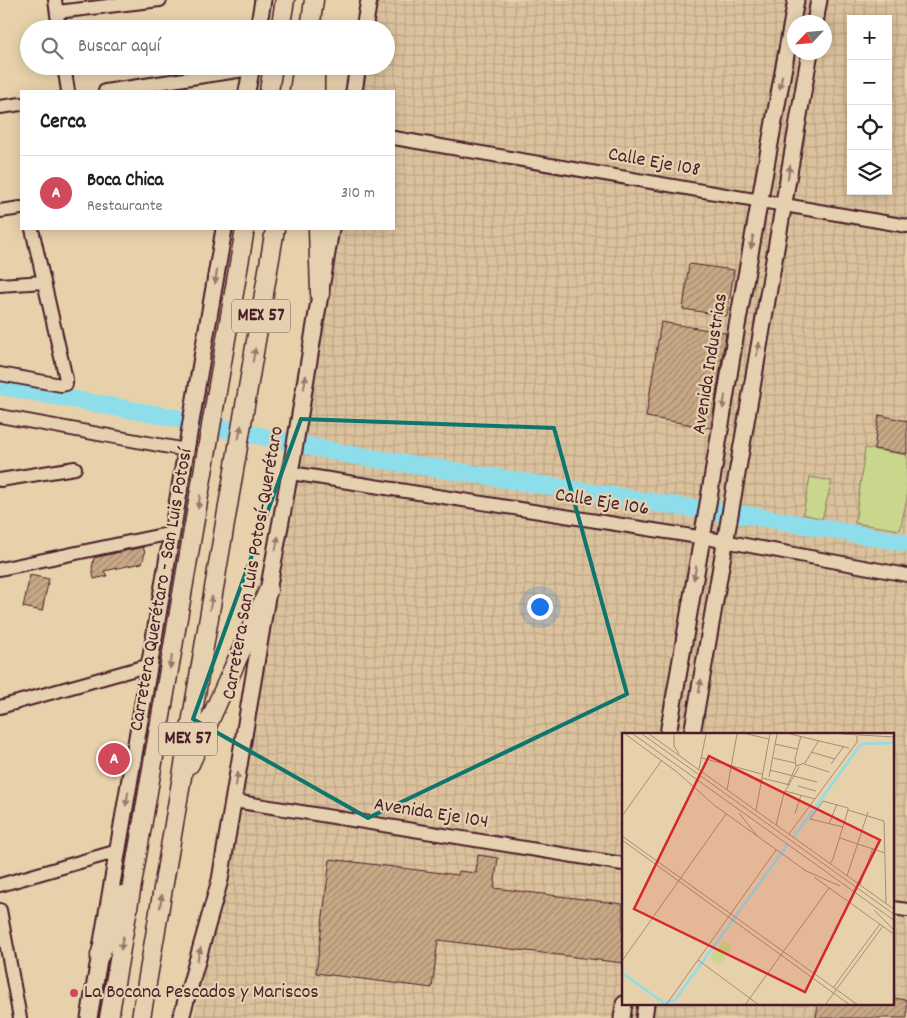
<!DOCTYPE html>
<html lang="es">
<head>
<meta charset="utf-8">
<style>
  body { margin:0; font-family:Dekko,sans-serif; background:#f6f6f6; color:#202124 }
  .controls { position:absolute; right:15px; top:15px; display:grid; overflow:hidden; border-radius:0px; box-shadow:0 2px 12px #0003 }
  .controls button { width:45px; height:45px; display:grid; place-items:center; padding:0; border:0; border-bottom:1px solid #e0e0e0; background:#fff; color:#202124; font:25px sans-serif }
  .compass { position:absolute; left:787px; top:15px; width:45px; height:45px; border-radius:50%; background:#fff; box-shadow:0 2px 12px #0003; rotate:244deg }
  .you { position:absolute; left:539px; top:606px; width:18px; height:18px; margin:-12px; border:4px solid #fff; border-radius:50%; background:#1a73e8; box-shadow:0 0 0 8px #1a73e833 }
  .badge { display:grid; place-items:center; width:32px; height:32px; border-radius:50%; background:#d1495b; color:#fff; font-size:16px; font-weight:700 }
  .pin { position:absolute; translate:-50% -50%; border:2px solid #fff; box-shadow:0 1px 5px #0006 }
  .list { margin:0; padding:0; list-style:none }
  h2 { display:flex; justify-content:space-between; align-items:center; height:65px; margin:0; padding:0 20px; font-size:21px }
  h2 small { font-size:16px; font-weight:400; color:#757577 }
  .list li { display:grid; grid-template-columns:32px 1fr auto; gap:15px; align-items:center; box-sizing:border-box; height:75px; padding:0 20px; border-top:1px solid #e0e0e0 }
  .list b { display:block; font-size:19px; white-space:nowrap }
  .list p { margin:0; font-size:16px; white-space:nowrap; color:#757577 }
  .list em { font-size:16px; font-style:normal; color:#757577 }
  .icon { flex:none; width:28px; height:28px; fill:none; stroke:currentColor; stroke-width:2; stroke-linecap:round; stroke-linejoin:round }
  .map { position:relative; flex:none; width:907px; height:1018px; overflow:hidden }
  .search { position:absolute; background:#fff; box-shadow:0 2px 12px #0003; left:20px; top:20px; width:375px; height:55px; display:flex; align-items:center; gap:12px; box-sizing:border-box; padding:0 18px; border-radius:28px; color:#757577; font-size:19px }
  .panel { position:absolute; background:#fff; box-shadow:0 2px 12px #0003; left:20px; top:90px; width:375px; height:140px; border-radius:0px }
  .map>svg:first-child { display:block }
</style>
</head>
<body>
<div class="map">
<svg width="907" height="1018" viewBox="0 0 907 1018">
  <defs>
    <pattern id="industrial-grid" width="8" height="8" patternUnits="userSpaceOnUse" patternTransform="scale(1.25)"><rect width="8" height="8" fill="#dbc29d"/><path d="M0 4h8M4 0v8" fill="none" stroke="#bda687"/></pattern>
    <pattern id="building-hatch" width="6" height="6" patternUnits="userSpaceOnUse" patternTransform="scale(1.25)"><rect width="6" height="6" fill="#c8a986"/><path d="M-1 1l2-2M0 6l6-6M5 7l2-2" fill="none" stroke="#a4896e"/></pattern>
  </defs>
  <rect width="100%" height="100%" fill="#e7d1aa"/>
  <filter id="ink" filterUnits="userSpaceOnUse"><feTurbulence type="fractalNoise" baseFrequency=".02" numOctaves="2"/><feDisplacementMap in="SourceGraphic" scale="10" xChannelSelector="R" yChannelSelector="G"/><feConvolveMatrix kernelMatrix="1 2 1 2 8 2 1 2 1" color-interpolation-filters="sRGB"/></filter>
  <g filter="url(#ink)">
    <!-- industrial -->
    <path fill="url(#industrial-grid)" fill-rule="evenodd" d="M373 0H907V1018H194L333 229H394V91H357L361 66H386V29H368ZM851 19H888V191H851ZM794 22H824V52H794ZM623 734H893V1004H623Z"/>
    <!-- pitch -->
    <path fill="#c8d78b" stroke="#897b5b" d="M865 448 907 455V499L900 530 855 523Z
      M810 477 832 481 822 519 803 514Z"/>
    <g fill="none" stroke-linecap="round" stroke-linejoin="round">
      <!-- river -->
      <path stroke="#8eddeb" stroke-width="18" d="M0 386 170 417 346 454 683 507 759 517 907 543"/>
    </g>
    <!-- building -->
    <path fill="url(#building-hatch)" stroke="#4a1f2b" d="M689 264 734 270 727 316 683 309Z
      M661 322 726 333 711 428 646 417Z
      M879 415 907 421V454L874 449Z
      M143 547 145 553 142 563 104 571 107 576 94 579 92 568 94 558Z
      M30 575 49 579 42 611 23 607Z
      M478 855 498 858 494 888 623 904V963L438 940 432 988 316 973 330 859 458 875 459 871 476 873Z
      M893 998 907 1000V1018H816L818 1004H893Z"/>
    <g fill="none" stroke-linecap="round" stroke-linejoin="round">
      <defs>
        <path id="minor" d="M55 0 59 29
          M57 12 160 0
          M64 66 68 91
          M105 91 251 69
          M0 107 21 104
          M394 138 907 226
          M0 211 21 208
          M0 285 44 282
          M0 374 61 385 66 384V379L32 229
          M0 416 186 450
          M291 473 724 541 907 575
          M0 480 75 468
          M0 569 172 533
          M0 707 150 665
          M234 801 623 864
          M0 885 118 851
          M893 908 907 910
          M0 910 20 1018"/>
        <path id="major" d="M815 22 819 0
          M258 29 263 0
          M364 29 369 0
          M247 91 252 66
          M354 91 358 66
          M668 734 709 498 737 326 796 0
          M692 734 810 52
          M89 1018 224 229
          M181 1018 220 880 268 591 293 456 331 229
          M622 1018 624 1004
          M644 1018 646 1004"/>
        <path id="highway" d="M280 29 285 0
          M310 29 314 0
          M315 66V91
          M269 91 273 66
          M299 91 303 66
          M318 229 320 294
          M190 764 268 591
          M100 955 122 895
          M109 1018 245 229
          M141 1018 275 229"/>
      </defs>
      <!-- minor casing -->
      <use href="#minor" stroke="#4a1f2b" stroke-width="16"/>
      <!-- major casing -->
      <use href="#major" stroke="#4a1f2b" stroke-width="19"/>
      <!-- highway casing -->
      <use href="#highway" stroke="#4a1f2b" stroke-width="21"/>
      <!-- minor -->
      <use href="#minor" stroke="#e5d1af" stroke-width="12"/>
      <!-- major -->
      <use href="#major" stroke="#e5d1af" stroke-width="15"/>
      <!-- highway -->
      <use href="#highway" stroke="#e5d1af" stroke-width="18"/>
    </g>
    <!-- one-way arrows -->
    <defs><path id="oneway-solid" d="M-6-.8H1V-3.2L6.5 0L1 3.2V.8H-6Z" transform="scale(1.25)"/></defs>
    <g fill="#98786d">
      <use href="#oneway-solid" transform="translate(781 82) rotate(100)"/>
      <use href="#oneway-solid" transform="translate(789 172) rotate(-80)"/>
      <use href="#oneway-solid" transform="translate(752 242) rotate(101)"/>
      <use href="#oneway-solid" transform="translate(216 277) rotate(99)"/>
      <use href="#oneway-solid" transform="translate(758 349) rotate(-80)"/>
      <use href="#oneway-solid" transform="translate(254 355) rotate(-80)"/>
      <use href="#oneway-solid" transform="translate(305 382) rotate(-81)"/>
      <use href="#oneway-solid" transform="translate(724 402) rotate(99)"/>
      <use href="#oneway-solid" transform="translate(240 432) rotate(-79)"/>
      <use href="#oneway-solid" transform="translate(199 502) rotate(100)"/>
      <use href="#oneway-solid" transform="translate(277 543) rotate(-79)"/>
      <use href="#oneway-solid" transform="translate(695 573) rotate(100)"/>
      <use href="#oneway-solid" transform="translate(211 603) rotate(-80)"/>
      <use href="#oneway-solid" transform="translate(171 662) rotate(100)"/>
      <use href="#oneway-solid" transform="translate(700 686) rotate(-80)"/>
      <use href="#oneway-solid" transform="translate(237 779) rotate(-81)"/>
      <use href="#oneway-solid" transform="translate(127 799) rotate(100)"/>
      <use href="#oneway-solid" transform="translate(161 901) rotate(-81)"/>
      <use href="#oneway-solid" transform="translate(122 943) rotate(100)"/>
      <use href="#oneway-solid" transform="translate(199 954) rotate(-75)"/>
    </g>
  </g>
  <!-- marked area -->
  <path fill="none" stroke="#0f766e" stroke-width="4" stroke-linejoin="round" d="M301 419 554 428 627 694 368 818 193 719Z"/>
  <!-- markers -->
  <circle fill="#d1495b" stroke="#e5d1af" stroke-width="2" cx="74" cy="993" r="5"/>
  <g text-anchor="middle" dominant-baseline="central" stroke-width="4.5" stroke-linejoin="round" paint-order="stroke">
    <!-- shield labels -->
    <g fill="#e5d1af" stroke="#785453" stroke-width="1">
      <rect x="232" y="299.5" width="58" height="33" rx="4"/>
      <rect x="159" y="722.5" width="58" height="33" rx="4"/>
    </g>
    <g font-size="19" font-weight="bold" fill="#4a1f2b">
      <text x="261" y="316">MEX 57</text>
      <text x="188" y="739">MEX 57</text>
    </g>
    <!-- street labels -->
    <g font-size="20" fill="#4a1f2b" stroke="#e5d1af">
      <text transform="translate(654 163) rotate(10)">Calle Eje 108</text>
      <text transform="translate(711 364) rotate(-81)">Avenida Industrias</text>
      <text transform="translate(602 503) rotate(9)">Calle Eje 106</text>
      <text transform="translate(254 563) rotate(-80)">Carretera San Luis Potosí-Querétaro</text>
      <text transform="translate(162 590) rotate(-80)">Carretera Querétaro - San Luis Potosí</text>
      <text transform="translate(431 814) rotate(9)">Avenida Eje 104</text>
    </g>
    <!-- poi labels -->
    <g font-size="20" fill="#4a1f2b" stroke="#e5d1af" text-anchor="start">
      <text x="84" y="993">La Bocana Pescados y Mariscos</text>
    </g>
  </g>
  <!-- overview -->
  <g transform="translate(622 733)">
    <rect width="272" height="272" fill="#e7d1aa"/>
    <path d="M97 215a6 6 0 1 1 12 0a6 6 0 1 1-12 0ZM89 224a7 7 0 1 1 14 0a7 7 0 1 1-14 0Z" fill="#c8d78b"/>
    <path fill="none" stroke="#8eddeb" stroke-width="2.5" d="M171 105 239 11 273 10M0 240 42 270 53 267 166 111"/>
    <path fill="none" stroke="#a88a77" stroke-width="1" d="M3 1 55 39 92 72 184 138M11 1 273 188M20 1 273 182M27 1 273 177M52 1V13L57 21M125 1 147 6M168 1 227 15M220 1 273 4M153 11 175 16M189 19 213 26M80 25 140 41M151 25 173 30M182 31 207 39M209 31 222 13M174 33 183 30 197 7M174 33 173 26 179 3M77 36 84 1M148 37 195 49M147 44 155 1M140 45 168 52M166 51 174 33M176 53 194 58M105 57 115 1M163 58 193 66M134 77 148 1M226 77 262 88 264 170M117 80 136 104M173 81 179 62M0 83 40 27M207 91 215 71M154 92 162 60 177 34M167 101 235 9V3M0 103 236 272M218 105 263 120M0 107 228 272M208 131 211 126 226 77V75L201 68 188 86 221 94M182 137 218 153M225 143 246 79M192 144 273 202M238 152 251 115M252 177 273 198M76 227 137 272M0 228 104 81M211 255 258 191M44 272 154 117M123 272 207 155M203 272 261 193"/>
    <path fill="#d62828" fill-opacity="0.15" stroke="#d62828" stroke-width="2.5" d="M87 23 258 107 183 259 12 176Z"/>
    <rect width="272" height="272" fill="none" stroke="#4a1f2b" stroke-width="2.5"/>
  </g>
</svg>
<div class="controls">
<button>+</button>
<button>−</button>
<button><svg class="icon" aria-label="locate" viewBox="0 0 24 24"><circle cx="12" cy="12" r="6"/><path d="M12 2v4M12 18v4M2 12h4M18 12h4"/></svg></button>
<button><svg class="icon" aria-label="layers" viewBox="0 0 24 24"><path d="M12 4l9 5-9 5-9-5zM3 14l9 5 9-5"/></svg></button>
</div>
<svg class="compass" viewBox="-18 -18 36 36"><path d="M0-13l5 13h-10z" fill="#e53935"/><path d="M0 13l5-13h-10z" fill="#757577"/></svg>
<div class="you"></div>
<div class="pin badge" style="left:114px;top:759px">A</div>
<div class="search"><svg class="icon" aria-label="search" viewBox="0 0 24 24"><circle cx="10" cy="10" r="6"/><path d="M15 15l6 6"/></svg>Buscar aquí</div>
<section class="panel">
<h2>Cerca<small></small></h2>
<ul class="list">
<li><span class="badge">A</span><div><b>Boca Chica</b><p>Restaurante</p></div><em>310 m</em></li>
</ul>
</section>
</div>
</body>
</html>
